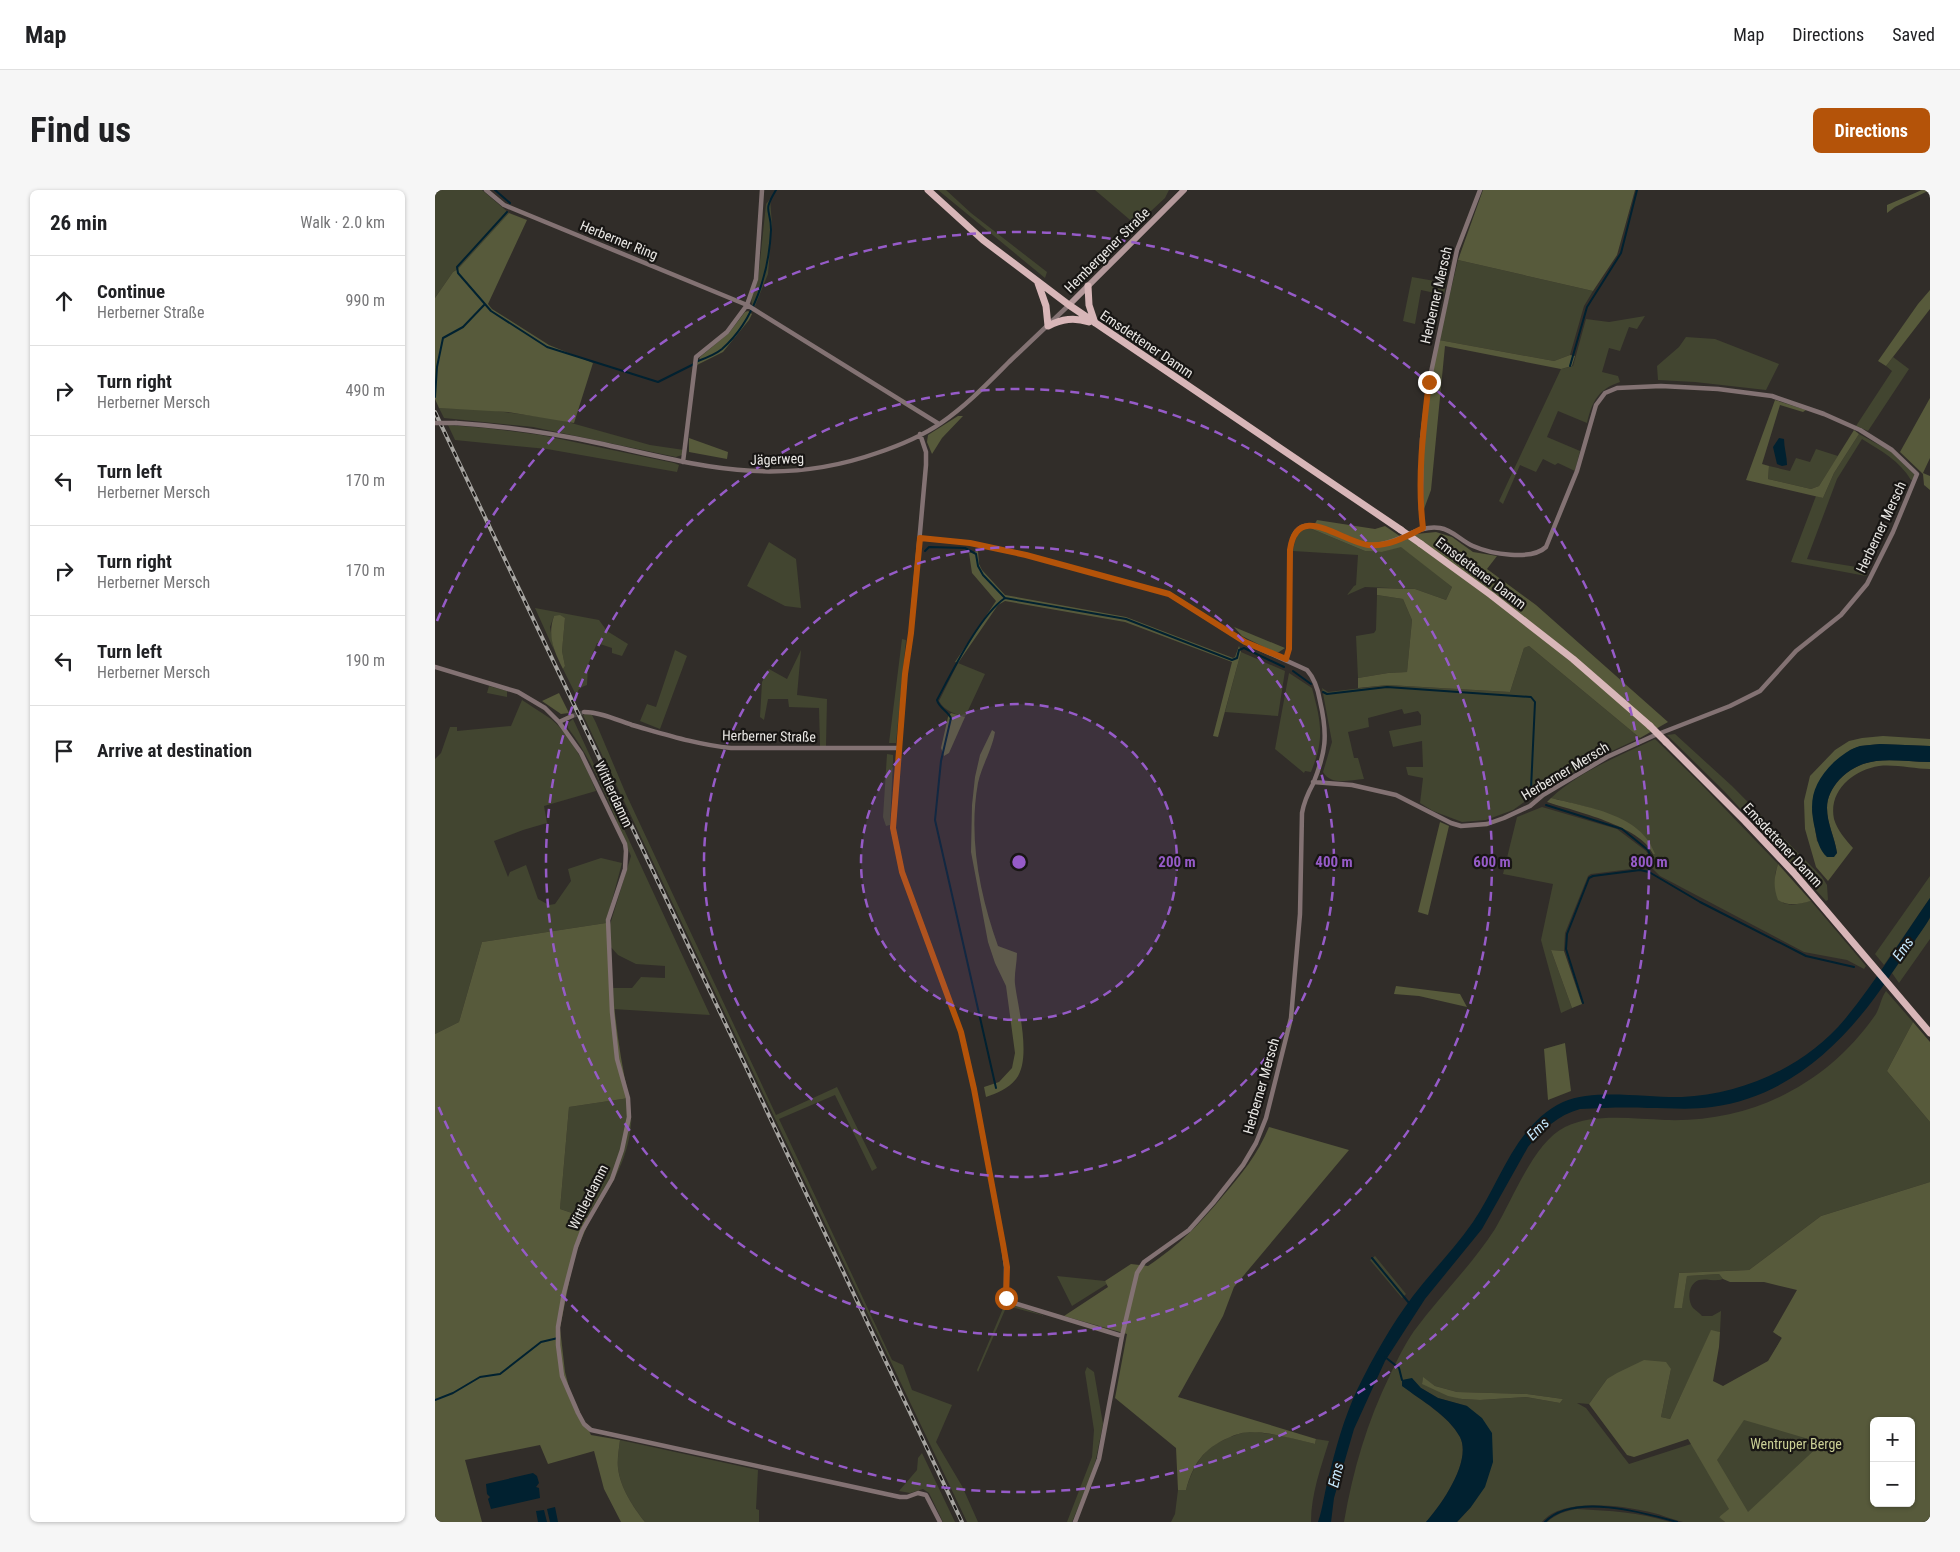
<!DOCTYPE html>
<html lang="en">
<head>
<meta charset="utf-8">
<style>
  body { margin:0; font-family:"Roboto Condensed",sans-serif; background:#f6f6f6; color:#202124 }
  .controls { position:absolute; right:15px; bottom:15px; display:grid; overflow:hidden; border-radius:8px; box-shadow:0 1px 4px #0004 }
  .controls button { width:45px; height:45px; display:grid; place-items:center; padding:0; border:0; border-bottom:1px solid #e0e0e0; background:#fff; color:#202124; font:25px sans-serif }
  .stop { position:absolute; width:15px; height:15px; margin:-11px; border:4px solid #b45309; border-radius:50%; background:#fff }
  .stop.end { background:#b45309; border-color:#fff; box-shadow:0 1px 5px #0008 }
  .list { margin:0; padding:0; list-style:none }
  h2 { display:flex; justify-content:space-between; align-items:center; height:65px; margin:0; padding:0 20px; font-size:21px }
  h2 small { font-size:16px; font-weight:400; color:#757577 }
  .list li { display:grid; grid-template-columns:32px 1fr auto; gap:15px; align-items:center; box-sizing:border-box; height:90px; padding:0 20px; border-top:1px solid #e0e0e0 }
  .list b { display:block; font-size:19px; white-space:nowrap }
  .list p { margin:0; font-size:16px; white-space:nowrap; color:#757577 }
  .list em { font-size:16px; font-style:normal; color:#757577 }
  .icon { flex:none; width:28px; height:28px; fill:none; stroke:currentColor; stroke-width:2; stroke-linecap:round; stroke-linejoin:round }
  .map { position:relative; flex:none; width:1495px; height:1332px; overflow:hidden; border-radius:8px }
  header { display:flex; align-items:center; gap:30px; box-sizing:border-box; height:70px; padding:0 25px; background:#fff; border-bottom:1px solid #e0e0e0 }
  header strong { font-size:24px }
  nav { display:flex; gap:28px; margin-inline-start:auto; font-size:18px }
  .intro { display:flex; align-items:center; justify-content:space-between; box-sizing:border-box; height:120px; padding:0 30px }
  h1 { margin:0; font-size:35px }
  .button { padding:12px 22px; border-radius:8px; background:#b45309; color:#fff; font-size:18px; font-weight:700 }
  main { display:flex; gap:30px; padding:0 30px }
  aside { flex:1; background:#fff; border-radius:8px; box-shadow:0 1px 4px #0004 }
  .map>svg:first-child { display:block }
</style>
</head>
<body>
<header>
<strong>Map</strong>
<nav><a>Map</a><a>Directions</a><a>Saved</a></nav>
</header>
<div class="intro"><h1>Find us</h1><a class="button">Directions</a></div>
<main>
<aside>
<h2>26 min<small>Walk · 2.0 km</small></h2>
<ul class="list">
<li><svg class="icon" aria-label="ahead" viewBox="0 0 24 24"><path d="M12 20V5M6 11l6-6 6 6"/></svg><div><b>Continue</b><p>Herberner Straße</p></div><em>990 m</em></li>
<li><svg class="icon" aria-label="right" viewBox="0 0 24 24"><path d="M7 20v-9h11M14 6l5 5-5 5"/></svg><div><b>Turn right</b><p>Herberner Mersch</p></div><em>490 m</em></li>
<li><svg class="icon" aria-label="left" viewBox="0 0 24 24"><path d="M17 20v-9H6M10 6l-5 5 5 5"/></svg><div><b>Turn left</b><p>Herberner Mersch</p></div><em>170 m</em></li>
<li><svg class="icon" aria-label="right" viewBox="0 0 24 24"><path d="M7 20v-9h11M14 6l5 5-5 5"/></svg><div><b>Turn right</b><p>Herberner Mersch</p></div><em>170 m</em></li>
<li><svg class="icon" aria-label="left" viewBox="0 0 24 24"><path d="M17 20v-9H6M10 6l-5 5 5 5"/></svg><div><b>Turn left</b><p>Herberner Mersch</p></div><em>190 m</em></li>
<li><svg class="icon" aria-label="arrive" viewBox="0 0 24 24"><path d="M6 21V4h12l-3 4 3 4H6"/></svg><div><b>Arrive at destination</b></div></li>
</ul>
</aside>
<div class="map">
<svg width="1495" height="1332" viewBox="0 0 1495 1332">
  <rect width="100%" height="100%" fill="#312d29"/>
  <!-- green -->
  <path fill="#424530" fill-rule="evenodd" d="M0 0H47L74 23 23 79 18 82 0 108Z
    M503 0H511L536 23 612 82 610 88Z
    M660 0H734L730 8 701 35Z
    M335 9 337 34 333 84 320 116 317 115 316 107 323 90 331 14Z
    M1023 70 1158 101 1149 116 1135 165 1119 171 1004 150Z
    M977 87 1011 93 1009 105 986 100 980 134 968 131Z
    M1210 126 1202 139 1194 137 1185 161 1174 158 1167 182 1183 186 1185 192C1163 199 1157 212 1152 233L1123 221 1112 247 1145 261 1140 281 1123 273 1120 275 1108 269 1101 282 1085 275 1068 314 1064 311 1126 179 1138 176 1151 129 1174 132Z
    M1251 147 1280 149 1344 174 1331 200 1260 192 1223 190 1222 176 1244 157Z
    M1458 167 1474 179 1433 241 1421 236 1457 181 1451 176Z
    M4 218 46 219 122 229 215 255 249 260 247 265 241 267 98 237 9 228Z
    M13 235 51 238 106 245 239 273 244 275 242 282 112 259 20 250Z
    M1424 244 1457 262 1480 285 1479 289 1476 290C1465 271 1445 260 1427 249L1402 289 1372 369 1434 379 1431 386 1356 372 1381 306 1388 308 1399 283Z
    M1381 259 1403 266 1384 296 1376 299 1333 289 1334 276 1355 281 1361 268 1375 272Z
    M870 338 877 339 930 361 947 362 966 356 1017 397 1011 410 980 399 930 397 912 405 919 396 921 395 923 365 858 361C860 350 861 344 870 338Z
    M334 352 361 369 366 418 350 416 312 396Z
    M942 405 968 409 977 430 972 482 953 483 923 488 921 446 939 443 941 440Z
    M100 418 164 430 172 441 193 454 187 466 177 463V458L162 453 153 475 152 495C143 498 142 500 143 509L128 479 130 476 127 461 130 428 119 426 115 437 119 460Z
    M467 449 471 450 461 553H454Z
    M1094 456 1205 548 1164 567 1092 610 1078 620 1051 630 1027 632 998 621 985 613 988 588 973 585 971 577H988L987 551 958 557 954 541 986 535V525L983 521 969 524 967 519 933 528 934 537 913 542 919 568H923L929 589C915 590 896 596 888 582L897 552 887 498 893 502 953 495 1075 502 1089 458Z
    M240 460 252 466 225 539 205 531 212 514 221 517Z
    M366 460 362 505 392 509 391 556 385 557 384 518 354 517 353 509H333L329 530 325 527 327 492 334 479 352 489Z
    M806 462 850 481 843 526 790 522Z
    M523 473 550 484 530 527C519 524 509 520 504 511Z
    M854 483 877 498C886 532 890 548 876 582L870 581 869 583 840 559Z
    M54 496 72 501V507L52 503Z
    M87 510C96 516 106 522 116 529 137 547 151 576 161 601L109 616 112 633 88 640 59 651 73 687 75 682 91 675 103 709 114 715 120 714 136 691 133 679 166 668 187 673 171 733 47 752 24 832 0 844V569L6 563 15 537H22V541L76 536Z
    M150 524 157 525 161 533 191 604 341 925 402 897 442 978 437 981 400 905 344 929 457 1170 468 1175 477 1200 517 1215 501 1252 527 1296 543 1332H532L148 525Z
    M138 529 275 825 178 819V798H197L206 787 230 788V776L201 774 183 765 174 755 173 741 196 666C178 624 161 574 133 538V533Z
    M1240 544 1297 596 1387 687 1392 695 1393 710 1391 711 1289 601 1232 545Z
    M1220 549 1265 593 1343 674 1340 684 1348 713 1357 715 1376 711 1431 776 1429 779 1412 770 1369 762 1225 686 1216 677 1218 664H1219C1209 627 1148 616 1116 608 1145 581 1184 566 1220 549Z
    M452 564 458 565V571L455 635 451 636 448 627Z
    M1107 617 1182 639 1211 661 1213 664 1212 677 1156 684 1153 686 1130 743 1129 761 1116 760 1137 818 1126 823 1106 750 1118 694 1068 684 1082 627Z
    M1495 686V708L1449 775 1440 764Z
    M1495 728V749L1464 793 1457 783Z
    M1451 801 1478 832 1452 881 1495 932V992L1386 1026 1314 1080 1244 1083 1240 1118 1247 1117 1252 1086 1284 1084 1288 1089C1280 1092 1272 1088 1264 1090 1253 1094 1252 1110 1258 1118 1261 1121 1265 1123 1267 1126H1277L1286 1121 1285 1142 1276 1141 1235 1229 1226 1227 1236 1179 1172 1189 1154 1214 1142 1213 1151 1218 1194 1274 1256 1254 1272 1245 1334 1171 1347 1147 1341 1143 1368 1088 1495 1009V1332L1284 1326 1290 1332C1277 1332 1261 1332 1248 1332 1235 1329 1223 1323 1210 1321 1183 1315 1126 1308 1107 1332H1022L1036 1317 1032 1216 1003 1208 986 1198 968 1196C986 1211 1013 1225 1025 1247 1037 1271 1007 1314 991 1332H909C918 1280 932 1232 955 1185 962 1170 970 1154 979 1141 1005 1106 1036 1076 1060 1039 1078 1009 1099 952 1130 937 1159 923 1198 929 1230 930 1315 933 1392 895 1441 824 1445 817 1446 808 1451 801ZM988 1188 1000 1196 1022 1202 1092 1204 1128 1209 1125 1213 1091 1207 1045 1210 1027 1209 987 1193ZM1439 1231H1476V1313H1439Z
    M194 908C195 917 197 927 196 935 193 970 174 1001 155 1029L125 1019 134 917Z
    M940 1066 971 1104 967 1108 935 1070Z
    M622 1086 670 1091 672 1094 637 1116Z
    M576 1114 610 1126 576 1117 570 1120 543 1182 542 1180 569 1116Z
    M652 1177 659 1182 668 1234 661 1269 655 1289 637 1332H632L657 1267 659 1240 650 1182Z
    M813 1241 849 1246 880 1254 881 1249 894 1251C886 1277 876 1304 876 1332H736L740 1324 743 1300H751C762 1263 776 1252 813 1241Z
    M185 1250 323 1280 321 1319 324 1320V1332H210C198 1317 185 1297 183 1278 182 1269 184 1259 185 1250Z
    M487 1263 520 1332H508L494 1303 488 1299 475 1303 464 1301 482 1280 483 1268Z
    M1142 1319C1176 1321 1203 1322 1235 1332H1112C1121 1324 1130 1321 1142 1319Z"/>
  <!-- forest -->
  <path fill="#575a3b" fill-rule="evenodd" d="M1048 0H1200L1182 65 1158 101 1023 70Z
    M1487 0H1495L1460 17 1452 23V15Z
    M74 23 92 30 53 114 57 119 114 155 158 173 139 233 73 222 4 218 0 209V108L18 82 23 79Z
    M1495 100V119L1451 176 1443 171 1483 114Z
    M313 121 317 124 314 130 288 162 262 175 265 167 294 143 310 122Z
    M1004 150 1119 171 1135 165 1140 166 1137 176 1126 179 1010 156 996 300 989 319V250L995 194Z
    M1495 208V268L1488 283 1495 286V300L1489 295 1488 284 1465 262Z
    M1340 210 1371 220 1368 222 1345 215 1327 274 1334 276 1333 289 1376 299 1384 296 1419 240 1424 244 1399 283 1388 308 1311 290Z
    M523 226H528L507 248 497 264 492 252 493 245Z
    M254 248 293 262 292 269 254 262Z
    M882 330 940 339 950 336 969 349 981 344 1001 342 1017 347 1038 362 1062 366 1052 379 1101 415 1233 532 1205 548 1094 456 1089 458 1075 502 953 495 923 498V488L953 483 972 482 977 430 968 409 942 405V398L980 399 1011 410 1017 397 966 357 947 362 930 361 877 339Z
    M543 361 544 374 547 380 570 405 691 427 798 468 800 467 804 456 806 462 783 547 778 546 797 472 690 432 570 411 563 415 523 473 520 472 561 411 537 383 534 363Z
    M125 425 130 428 127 461 130 476 128 479C119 461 112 446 119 426Z
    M799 437 850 458 844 462H839L807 446Z
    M124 503 134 523 126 524 107 511Z
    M516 523 530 527 514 563 509 566 506 558 513 527Z
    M557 540 560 542C557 560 547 575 543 593 533 648 545 705 563 756L582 763C582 773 579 784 580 794 583 818 597 869 581 889 573 899 562 903 551 907L549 897 564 892 577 878 580 863 571 796 560 773 553 752 536 662 537 615 540 587 545 565Z
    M1448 546 1495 549V556L1445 554 1426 556 1415 560 1377 620 1382 651 1396 667 1402 663C1400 647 1392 634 1392 618 1392 607 1397 598 1404 590 1431 562 1461 572 1495 572V579C1479 579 1460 574 1444 576 1419 580 1393 600 1399 629 1402 640 1411 650 1418 658L1393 691 1381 677 1370 639 1369 611 1375 586 1400 560 1414 551 1427 548Z
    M1116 608C1151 617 1207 624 1220 664H1218C1206 636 1139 621 1112 612Z
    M1005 632 1014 636 993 725 983 722Z
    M1343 674 1376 711C1364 714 1354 717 1343 710 1338 697 1339 687 1343 674Z
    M171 733 173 741C177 798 181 852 194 908L134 917 125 1019 155 1029 139 1067 125 1138 130 1182 136 1205 156 1245 185 1250C184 1259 182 1269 183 1278 185 1297 198 1317 210 1332H186L169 1299 159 1261 113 1274 105 1255 30 1270 47 1332H0V844L24 832 47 752Z
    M1116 760 1129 761 1147 814 1137 818Z
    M961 796 1025 804 1032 817 984 806 959 804Z
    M1478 832 1495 852V932L1452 881Z
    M1130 853 1136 901 1113 910 1109 859Z
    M834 937 914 960 799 1097 788 1126 743 1207 881 1249 880 1254C859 1249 837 1242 815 1242 808 1242 799 1245 793 1248 768 1259 758 1274 751 1300H743L741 1258 680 1208 692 1144 629 1126 673 1097 670 1091 696 1074 713 1076C745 1054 762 1037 787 1007 806 985 823 964 834 937Z
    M1495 992V1332H1290L1284 1327 1294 1319 1253 1249 1199 1267 1192 1265 1154 1214 1172 1189 1182 1183 1209 1170 1231 1172 1236 1179 1226 1227 1235 1229 1276 1140 1285 1142 1284 1157 1278 1191 1288 1196 1333 1171 1347 1148 1338 1142 1362 1100 1329 1092H1295L1288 1089 1284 1084 1252 1086 1247 1118H1239L1244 1083 1314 1080 1386 1026ZM1309 1230 1387 1253 1313 1322 1282 1270ZM1439 1231H1476V1313H1439Z
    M988 1187 1000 1196 1022 1202 1092 1204 1128 1209 1125 1213 1091 1207 1045 1210 1027 1209 1013 1206 987 1194Z"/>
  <!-- water -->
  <path fill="#012130" d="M1344 248 1349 249C1349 258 1352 266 1352 275L1347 276 1342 274 1338 257Z
    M1445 554 1495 556V572C1460 572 1431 562 1404 590 1397 598 1392 607 1392 618 1392 634 1400 648 1402 663L1399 667H1392C1384 660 1382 649 1380 639 1373 610 1378 593 1399 572 1407 565 1415 559 1425 556 1431 555 1438 555 1445 554Z
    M1495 708C1495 714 1495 721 1495 727 1493 734 1461 776 1455 786 1412 850 1357 906 1277 917 1256 920 1234 918 1213 918 1190 917 1167 918 1145 919 1123 925 1107 940 1093 957L1047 1039 990 1109 950 1171 919 1239 899 1308 896 1332H883C888 1318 889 1304 893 1290 900 1260 909 1228 922 1200 938 1167 957 1134 978 1106 998 1080 1020 1058 1038 1032 1066 991 1080 935 1128 912 1160 898 1212 908 1247 907 1307 905 1371 876 1410 829 1441 791 1467 748 1495 708Z
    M977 1188 986 1198 1003 1208 1032 1216 1047 1228 1057 1243 1058 1272 1050 1297 1036 1317 1022 1332H991C1007 1314 1037 1271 1025 1247 1013 1225 987 1211 967 1196V1190Z
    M98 1283 102 1286 104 1293 101 1297 104 1298 105 1308 56 1319 53 1309 55 1307 52 1304 51 1294Z
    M120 1317 123 1332H115L112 1319Z
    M109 1320 112 1332H103L101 1321Z"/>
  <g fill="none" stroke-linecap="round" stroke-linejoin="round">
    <!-- stream -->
    <path stroke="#012130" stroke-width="2" d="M60 0 75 13
      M72 22 22 77 23 83 56 121 112 157 223 192 259 174
      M263 171C271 168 281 164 287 159 320 130 334 82 336 40 336 18 327 23 341 0
      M1135 176 1152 117 1186 63 1202 0
      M0 207 2 177 8 148 28 137 50 114
      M490 361 494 357 530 358 541 364 543 376 548 385 570 408 691 429 797 470 802 468 804 460 809 458 849 477
      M858 481 876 494
      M888 502 892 504 952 497 1096 507 1100 512 1096 599 1097 603
      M1111 615 1187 639 1213 660 1216 667 1214 681
      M1148 813 1131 759 1132 744 1154 688 1158 686 1205 680 1214 682 1265 712 1371 766 1419 777
      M561 898 500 630 506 571 516 528C512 520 504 518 502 510 517 482 545 425 570 408
      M937 1068 974 1113
      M950 1167 964 1178 967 1190
      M0 1210 18 1203 45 1187 65 1184 106 1152 123 1148
      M1110 1332C1138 1303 1207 1322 1242 1332"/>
    <!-- street-tunnel -->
    <path stroke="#4d4945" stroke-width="4.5" stroke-dasharray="4.5 2" stroke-linecap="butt" d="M137 526 149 522"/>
    <!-- street -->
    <path stroke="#837273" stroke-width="4.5" d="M51 0 69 15 312 115 321 89 327 0
      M21 233C69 236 116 243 163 253 264 275 339 299 442 263 463 256 487 246 506 233 532 215 552 194 574 172 594 153 614 134 634 115
      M485 244 491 262V275L476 443 470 484 458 638 467 682 526 842 539 899 568 1054 571 1077V1107L579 1113 687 1146
      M248 272 261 167 292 142 312 115 504 234
      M988 338 986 319 987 249 994 192 1022 60 1045 0
      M485 348 535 353 591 365 734 404 810 452 872 480C880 489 883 499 885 511 893 545 891 562 878 594 873 603 869 612 867 623L865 724 856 828 831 928 821 953 808 975 778 1013 754 1040 709 1072 702 1083 687 1146 664 1269 640 1332
      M851 469 854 459 855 360C857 350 858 339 870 336 886 332 917 354 935 355 961 356 981 334 1005 338 1018 340 1026 351 1038 356 1056 364 1096 371 1111 357L1142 281 1161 215 1170 203 1182 198 1226 196 1283 199 1337 206 1389 224 1425 240 1457 260 1482 284 1458 342 1432 394 1406 425 1361 461 1325 501 1295 516 1218 546 1172 567 1108 605 1095 616 1069 628 1052 634 1026 636 1016 633 961 605 917 595 878 592
      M0 477 83 502 110 518 124 532 146 563 190 654 191 661 190 679 173 730 177 822 182 869 193 908 194 927 187 960 177 989 147 1041 141 1057 129 1103 123 1137V1155L127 1186 143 1223 149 1234 156 1240 465 1307H472L483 1303 491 1305 505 1332
      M149 522C165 522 182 530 197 535 229 544 263 555 296 558H463
      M124 532 137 526"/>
    <!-- secondary -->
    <path stroke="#b3989a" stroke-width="6" d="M634 115 749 0"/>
    <!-- primary -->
    <path stroke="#d8b6b8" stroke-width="7" d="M493 0 548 50 634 115 966 340
      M603 93 611 116 613 136C627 129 639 127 654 132
      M653 96 654 115 660 133
      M986 354 1056 405 1138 469 1215 536
      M1231 552 1310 631 1359 683 1495 843"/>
    <defs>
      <path id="rail" d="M0 222 527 1332"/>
    </defs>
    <!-- rail casing -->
    <use href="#rail" stroke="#a6a4a0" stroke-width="4"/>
    <!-- rail -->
    <use href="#rail" stroke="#181614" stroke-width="2" stroke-dasharray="5.5" stroke-linecap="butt"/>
    <!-- street-bridge -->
    <path stroke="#837273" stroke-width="4.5" d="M0 233H21"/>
    <!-- primary-bridge -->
    <path stroke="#d8b6b8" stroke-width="7" d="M966 340 986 354
      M1215 536 1231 552"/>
  </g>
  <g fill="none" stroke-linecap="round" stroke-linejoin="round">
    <!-- route -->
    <path stroke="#b45309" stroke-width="6" d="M571 1108 572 1077 568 1054 539 899 526 842 467 682 458 638 470 484 476 443 485 348 535 353 591 365 734 404 810 452 851 469 854 459 855 360C862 311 905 351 933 355 953 357 971 347 988 338 982 290 988 241 994 192"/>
  </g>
  <!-- distance rings -->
  <circle cx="584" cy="672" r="158" fill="#965bc8" fill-opacity=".12"/>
  <g fill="none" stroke="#965bc8" stroke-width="2.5" stroke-dasharray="9 6">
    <circle cx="584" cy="672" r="158"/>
    <circle cx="584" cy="672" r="315"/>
    <circle cx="584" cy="672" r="473"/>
    <path d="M2 431A630 630 0 1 1 2 913"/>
  </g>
  <g text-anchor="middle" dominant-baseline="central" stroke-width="4.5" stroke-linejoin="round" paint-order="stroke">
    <!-- street labels -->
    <g font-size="14" fill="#e9e7e4" stroke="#181614">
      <text transform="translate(184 50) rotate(22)">Herberner Ring</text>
      <text transform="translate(672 60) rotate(-45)">Hembergener Straße</text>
      <text transform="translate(1001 105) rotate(-77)">Herberner Mersch</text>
      <text transform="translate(712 154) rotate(34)">Emsdettener Damm</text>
      <text transform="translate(342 269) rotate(-2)">Jägerweg</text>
      <text transform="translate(1446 337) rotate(-65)">Herberner Mersch</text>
      <text transform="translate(1046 383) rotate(37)">Emsdettener Damm</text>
      <text transform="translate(334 546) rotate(1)">Herberner Straße</text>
      <text transform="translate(1130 581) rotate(-31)">Herberner Mersch</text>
      <text transform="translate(179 604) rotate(65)">Wittlerdamm</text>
      <text transform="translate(1348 655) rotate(47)">Emsdettener Damm</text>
      <text transform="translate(826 896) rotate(-74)">Herberner Mersch</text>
      <text transform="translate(153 1007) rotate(-63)">Wittlerdamm</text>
    </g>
    <!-- park labels -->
    <g font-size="14" fill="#cbd096" stroke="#181614">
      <text x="1361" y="1254">Wentruper Berge</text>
    </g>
    <!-- water labels -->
    <g font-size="15" font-style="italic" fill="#c6e9fe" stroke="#181614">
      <text transform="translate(1468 759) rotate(-55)">Ems</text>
      <text transform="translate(1103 939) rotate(-45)">Ems</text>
      <text transform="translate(901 1285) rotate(-77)">Ems</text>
    </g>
  </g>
  <circle cx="584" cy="672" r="8" fill="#965bc8" stroke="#181614" stroke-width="2.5"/>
  <g font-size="15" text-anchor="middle" font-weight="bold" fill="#965bc8" stroke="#181614" stroke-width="4.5" stroke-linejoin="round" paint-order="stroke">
    <text x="742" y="677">200 m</text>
    <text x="899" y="677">400 m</text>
    <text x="1057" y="677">600 m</text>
    <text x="1214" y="677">800 m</text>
  </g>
</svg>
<div class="controls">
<button>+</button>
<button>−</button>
</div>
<div class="stop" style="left:571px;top:1108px"></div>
<div class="stop end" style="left:994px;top:192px"></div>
</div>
</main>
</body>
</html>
